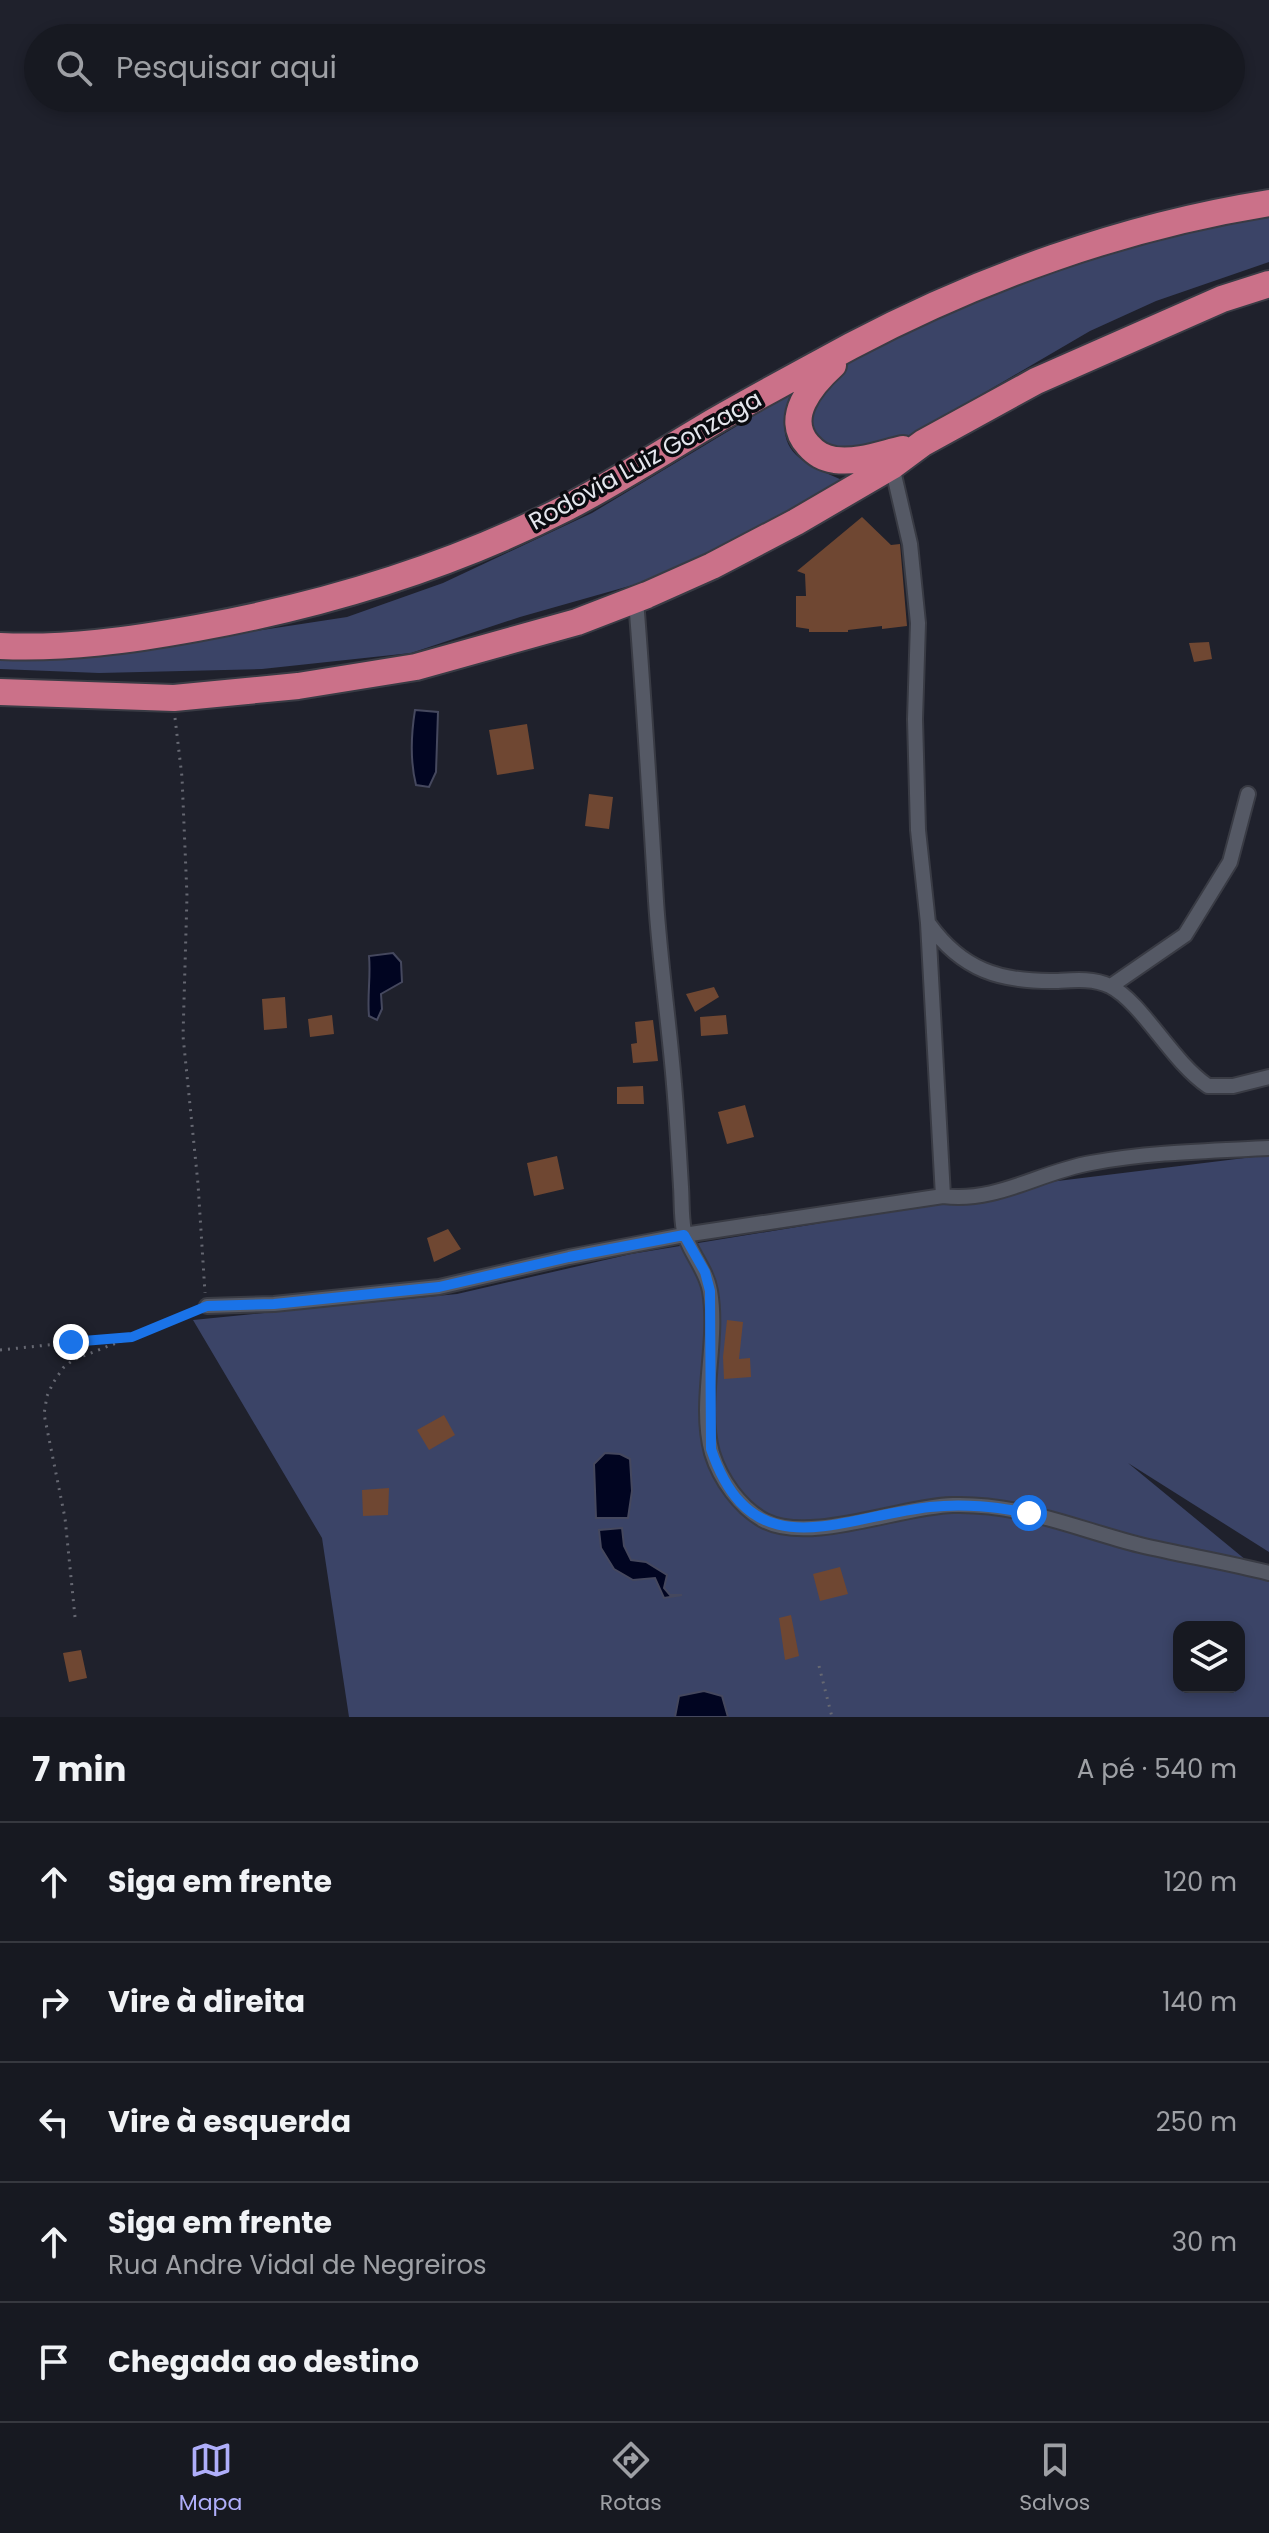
<!DOCTYPE html>
<html lang="pt">
<head>
<meta charset="utf-8">
<style>
  body { margin:0; font-family:Poppins,sans-serif; background:#24262e; color:#f1f3f6 }
  .controls { position:absolute; right:24px; bottom:24px; display:grid; overflow:hidden; border-radius:16px; box-shadow:0 4px 12px #0003 }
  .controls button { width:72px; height:72px; display:grid; place-items:center; padding:0; border:0; border-bottom:2px solid #36383f; background:#171921; color:#f1f3f6; font:40px sans-serif }
  .stop { position:absolute; width:24px; height:24px; margin:-18px; border:6px solid #1a73e8; border-radius:50%; background:#fff }
  .stop.end { background:#1a73e8; border-color:#fff; box-shadow:0 2px 8px #0008 }
  .list { margin:0; padding:0; list-style:none }
  h2 { display:flex; justify-content:space-between; align-items:center; height:104px; margin:0; padding:0 32px; font-size:34px }
  h2 small { font-size:26px; font-weight:400; color:#9ea0a5 }
  .list li { display:grid; grid-template-columns:52px 1fr auto; gap:24px; align-items:center; box-sizing:border-box; height:120px; padding:0 32px; border-top:2px solid #36383f }
  .list b { display:block; font-size:30px; white-space:nowrap }
  .list p { margin:0; font-size:26px; white-space:nowrap; color:#9ea0a5 }
  .list em { font-size:26px; font-style:normal; color:#9ea0a5 }
  .icon { flex:none; width:44px; height:44px; fill:none; stroke:currentColor; stroke-width:2; stroke-linecap:round; stroke-linejoin:round }
  .map { position:relative; flex:none; width:1269px; height:1717px; overflow:hidden }
  .search { position:absolute; background:#171921; box-shadow:0 4px 12px #0003; left:24px; right:24px; top:24px; height:88px; display:flex; align-items:center; gap:20px; box-sizing:border-box; padding:0 28px; border-radius:44px; color:#9ea0a5; font-size:30px }
  .sheet { height:704px; background:#171921 }
  nav { display:flex; justify-content:space-around; align-items:center; box-sizing:border-box; height:112px; border-top:2px solid #36383f; background:#171921; font-size:22px; color:#9ea0a5 }
  nav a { display:grid; justify-items:center; gap:4px }
  nav .on { color:#afaefa }
  .map>svg:first-child { display:block }
</style>
</head>
<body>
<div class="map">
<svg width="1269" height="1717" viewBox="0 0 1269 1717">
  <rect width="100%" height="100%" fill="#1f212c"/>
  <!-- green -->
  <path fill="#3b4467" fill-rule="evenodd" d="M1269 216V262L1156 301 1090 331 893 446 857 451 830 446 816 436 810 420 816 398 838 368 922 319 1088 256 1207 227Z
    M790 394C774 450 794 459 842 480L736 545 654 579 520 617 411 653 262 669 99 673 0 669V653L137 649 347 617 443 583 592 513Z
    M1269 1155V1552L1128 1463 1269 1579V1717H349L322 1538 193 1320 457 1294 631 1254 815 1224 1017 1186ZM1179 1627H1239V1687H1179Z"/>
  <!-- water -->
  <path fill="#010521" stroke="#45485e" stroke-width="2" d="M415 710 438 712 436 772 429 787 416 785C410 761 411 735 415 710Z
    M393 953 401 962 402 982 381 994 382 1009 377 1020 369 1016C367 996 371 976 369 956Z
    M605 1453 620 1454 630 1459 632 1491 628 1518H596L594 1464Z
    M622 1528 624 1546 631 1560 646 1562 667 1575 664 1588 670 1595H682L664 1598 655 1578 633 1580 614 1569 601 1548 599 1530Z
    M704 1691 722 1696 728 1717H675L679 1696Z"/>
  <!-- building -->
  <path fill="#6f4732" d="M862 517 891 545 900 544 907 626 882 629V626L848 630V632H809V629L796 627V596H806L805 574 797 571Z
    M1209 642 1212 659 1194 662 1189 643Z
    M527 724 534 769 497 775 489 730Z
    M589 794 613 797 609 829 585 826Z
    M714 987 719 997 695 1012 686 994Z
    M285 997 287 1028 264 1030 262 999Z
    M332 1015 334 1034 310 1037 308 1019Z
    M726 1015 728 1034 701 1036 700 1017Z
    M653 1020 658 1061 633 1063 631 1044 637 1043 635 1022Z
    M643 1086 644 1104H617V1087Z
    M745 1105 754 1137 727 1144 718 1112Z
    M557 1156 564 1189 534 1196 527 1163Z
    M448 1229 461 1249 434 1262 427 1238Z
    M727 1320 743 1322 739 1359 750 1358 751 1377 724 1379 723 1357Z
    M444 1415 455 1435 429 1450 417 1430Z
    M389 1488 388 1515 363 1516 362 1490Z
    M840 1567 848 1594 820 1601 813 1574Z
    M791 1615 799 1656 785 1660 779 1618Z
    M81 1650 87 1678 69 1682 63 1653Z"/>
  <g fill="none" stroke-linecap="round" stroke-linejoin="round">
    <defs>
      <path id="street" d="M892 466 910 544 918 623 915 719 918 830 928 923 943 1196
        M636 600C644 700 650 800 656 901 660 962 669 1023 674 1084 677 1118 679 1153 681 1187 682 1201 681 1217 684 1231 687 1249 706 1268 710 1291 719 1343 698 1402 712 1453 720 1479 740 1508 765 1521 811 1544 901 1506 953 1505 1020 1503 1077 1529 1140 1545 1182 1555 1226 1562 1269 1573
        M929 924C962 970 1000 982 1056 981 1074 980 1093 978 1110 986 1143 1003 1171 1061 1208 1086H1233L1269 1077
        M1111 986 1185 935 1230 862 1248 794
        M207 1306 274 1304 439 1287 569 1257 684 1235 943 1196C997 1203 1039 1172 1091 1163 1149 1152 1210 1151 1269 1148"/>
      <path id="highway" d="M833 365C812 384 783 418 808 445 816 454 823 458 835 460 858 463 881 454 903 449
        M0 646C66 649 131 640 197 628 324 605 450 567 566 508 616 482 664 451 713 422 758 396 805 371 851 346 980 278 1124 226 1269 203
        M0 692 174 698 298 686 416 667 577 622 647 595 712 566 796 522 892 466 923 443 1036 381 1222 299 1269 284"/>
    </defs>
    <!-- street casing -->
    <use href="#street" stroke="#393b44" stroke-width="18"/>
    <!-- highway casing -->
    <use href="#highway" stroke="#393b44" stroke-width="30"/>
    <!-- path -->
    <path stroke="#666872" stroke-width="3" stroke-dasharray="2 6" stroke-linecap="butt" d="M175 718 182 777 187 896 183 1036 198 1184 205 1293
      M0 1350 125 1337
      M75 1617 65 1518 44 1414 47 1396 53 1383 63 1368 73 1360 195 1312
      M819 1666 832 1717"/>
    <!-- street -->
    <use href="#street" stroke="#555965" stroke-width="14"/>
    <!-- highway -->
    <use href="#highway" stroke="#cb7189" stroke-width="26"/>
  </g>
  <g fill="none" stroke-linecap="round" stroke-linejoin="round">
    <!-- route -->
    <path stroke="#1a73e8" stroke-width="10" d="M71 1342 132 1337 207 1306 274 1304 439 1287 569 1257 684 1235 705 1272 710 1291 711 1449C752 1571 839 1517 930 1507 964 1503 996 1507 1029 1513"/>
  </g>
  <g text-anchor="middle" dominant-baseline="central" stroke-width="7" stroke-linejoin="round" paint-order="stroke">
    <!-- street labels -->
    <g font-size="24" fill="#e4e6ed" stroke="#0a0b10">
      <text transform="translate(645 460) rotate(-29)">Rodovia Luiz Gonzaga</text>
    </g>
  </g>
</svg>
<div class="controls">
<button><svg class="icon" aria-label="layers" viewBox="0 0 24 24"><path d="M12 4l9 5-9 5-9-5zM3 14l9 5 9-5"/></svg></button>
</div>
<div class="stop" style="left:1029px;top:1513px"></div>
<div class="stop end" style="left:71px;top:1342px"></div>
<div class="search"><svg class="icon" aria-label="search" viewBox="0 0 24 24"><circle cx="10" cy="10" r="6"/><path d="M15 15l6 6"/></svg>Pesquisar aqui</div>
</div>
<section class="sheet">
<h2>7 min<small>A pé · 540 m</small></h2>
<ul class="list">
<li><svg class="icon" aria-label="ahead" viewBox="0 0 24 24"><path d="M12 20V5M6 11l6-6 6 6"/></svg><div><b>Siga em frente</b></div><em>120 m</em></li>
<li><svg class="icon" aria-label="right" viewBox="0 0 24 24"><path d="M7 20v-9h11M14 6l5 5-5 5"/></svg><div><b>Vire à direita</b></div><em>140 m</em></li>
<li><svg class="icon" aria-label="left" viewBox="0 0 24 24"><path d="M17 20v-9H6M10 6l-5 5 5 5"/></svg><div><b>Vire à esquerda</b></div><em>250 m</em></li>
<li><svg class="icon" aria-label="ahead" viewBox="0 0 24 24"><path d="M12 20V5M6 11l6-6 6 6"/></svg><div><b>Siga em frente</b><p>Rua Andre Vidal de Negreiros</p></div><em>30 m</em></li>
<li><svg class="icon" aria-label="arrive" viewBox="0 0 24 24"><path d="M6 21V4h12l-3 4 3 4H6"/></svg><div><b>Chegada ao destino</b></div></li>
</ul>
</section>
<nav>
<a class="on"><svg class="icon" aria-label="map" viewBox="0 0 24 24"><path d="M3 6l6-2 6 2 6-2v14l-6 2-6-2-6 2zM9 4v14M15 6v14"/></svg>Mapa</a>
<a><svg class="icon" aria-label="directions" viewBox="0 0 24 24"><path d="M12 3l9 9-9 9-9-9zM9 14v-3h6M13 9l2 2-2 2"/></svg>Rotas</a>
<a><svg class="icon" aria-label="saved" viewBox="0 0 24 24"><path d="M7 4h10v16l-5-4-5 4z"/></svg>Salvos</a>
</nav>
</body>
</html>
